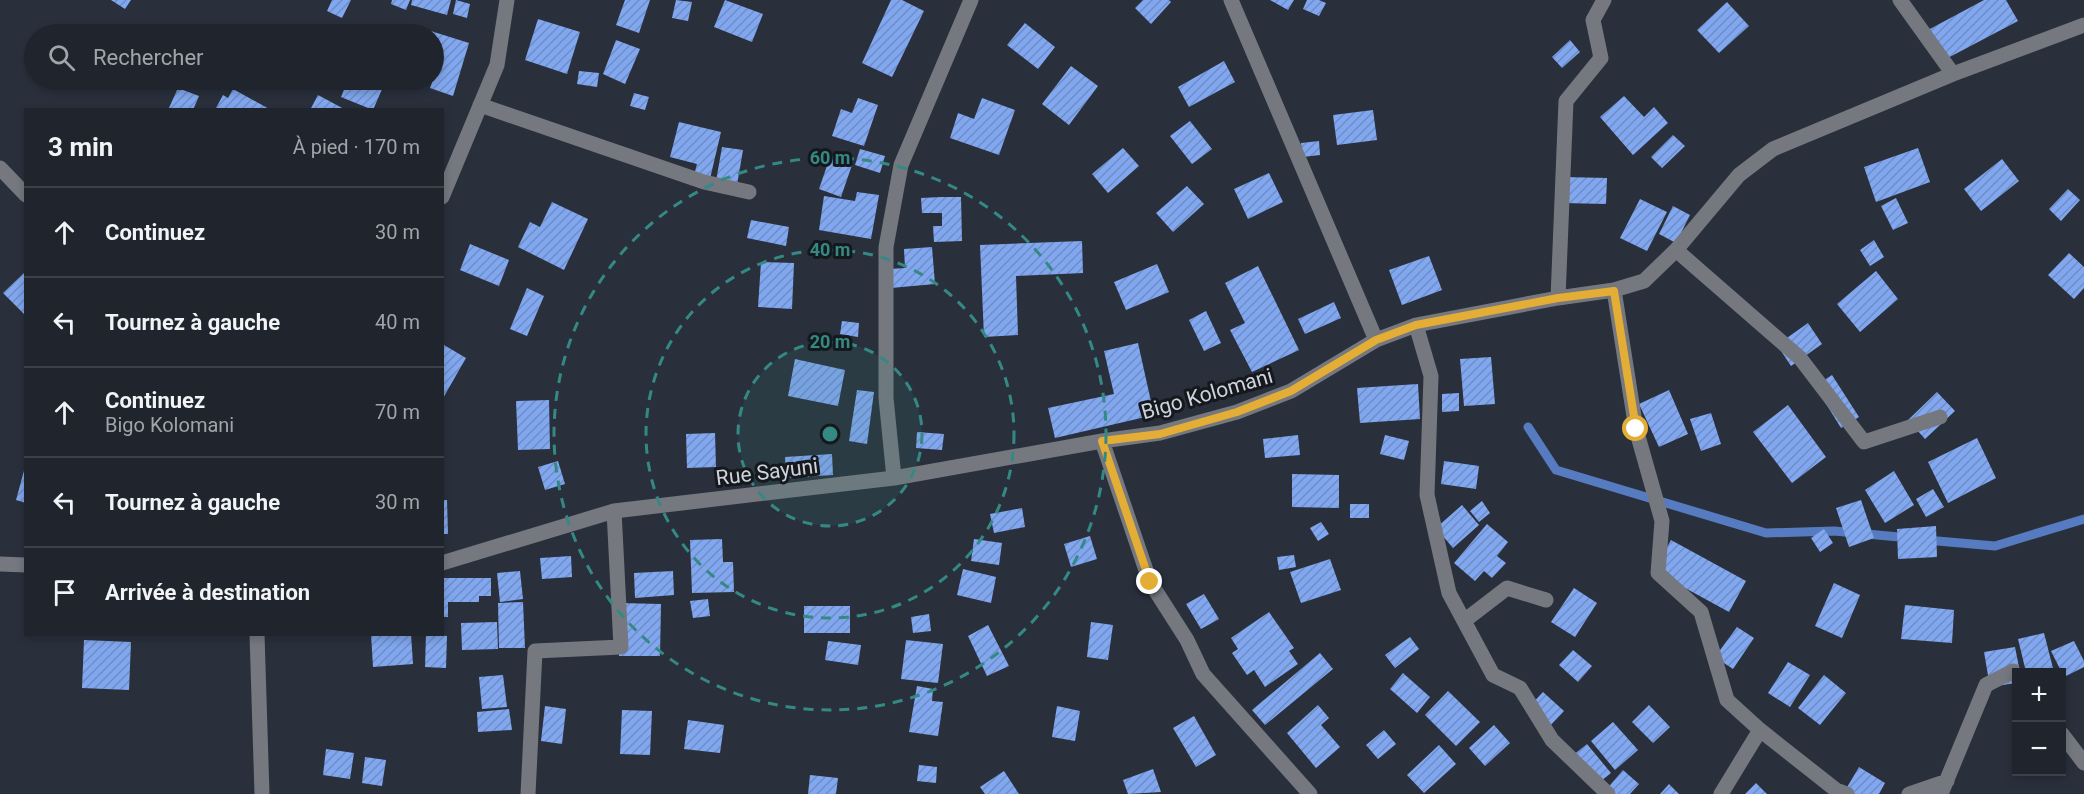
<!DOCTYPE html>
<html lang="fr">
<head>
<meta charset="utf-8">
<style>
  body { margin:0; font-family:Roboto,sans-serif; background:#2c3039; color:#f1f3f6 }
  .controls { position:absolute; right:18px; bottom:18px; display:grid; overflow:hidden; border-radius:0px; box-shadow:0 3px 9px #0003 }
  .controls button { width:54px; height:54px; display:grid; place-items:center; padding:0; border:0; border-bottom:2px solid #3c4149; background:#1f242d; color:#f1f3f6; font:30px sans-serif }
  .stop { position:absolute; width:18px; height:18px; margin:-14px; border:4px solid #e4ad35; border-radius:50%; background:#fff }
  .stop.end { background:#e4ad35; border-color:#fff; box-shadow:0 2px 6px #0008 }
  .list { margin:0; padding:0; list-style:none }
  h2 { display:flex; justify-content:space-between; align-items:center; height:78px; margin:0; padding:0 24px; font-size:26px }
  h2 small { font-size:20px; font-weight:400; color:#a1a4aa }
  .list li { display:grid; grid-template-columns:39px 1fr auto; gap:18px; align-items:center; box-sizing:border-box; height:90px; padding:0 24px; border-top:2px solid #3c4149 }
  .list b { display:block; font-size:22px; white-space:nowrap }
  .list p { margin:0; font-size:20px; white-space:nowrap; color:#a1a4aa }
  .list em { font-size:20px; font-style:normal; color:#a1a4aa }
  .icon { flex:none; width:33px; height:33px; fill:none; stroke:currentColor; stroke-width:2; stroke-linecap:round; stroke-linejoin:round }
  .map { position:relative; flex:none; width:2084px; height:794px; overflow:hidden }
  .search { position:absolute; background:#1f242d; box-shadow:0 3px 9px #0003; left:24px; top:24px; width:420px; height:66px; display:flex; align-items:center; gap:15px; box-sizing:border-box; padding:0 21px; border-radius:33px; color:#a1a4aa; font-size:22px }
  .panel { position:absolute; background:#1f242d; box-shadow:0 3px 9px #0003; left:24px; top:108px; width:420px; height:528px; border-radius:0px }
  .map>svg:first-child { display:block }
</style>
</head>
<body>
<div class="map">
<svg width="2084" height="794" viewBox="0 0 2084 794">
  <defs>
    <pattern id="building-hatch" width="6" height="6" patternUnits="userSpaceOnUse" patternTransform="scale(1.5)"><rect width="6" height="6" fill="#81a7f0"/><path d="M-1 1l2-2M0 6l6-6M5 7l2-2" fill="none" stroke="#708dc4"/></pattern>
  </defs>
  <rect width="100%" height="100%" fill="#29303c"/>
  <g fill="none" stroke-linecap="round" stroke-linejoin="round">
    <!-- stream -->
    <path stroke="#577bc0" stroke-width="9" d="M1528 427 1556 470 1766 533 1834 531 1910 538
      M1926 540 1995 546 2084 519"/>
  </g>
  <!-- building -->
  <path fill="url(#building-hatch)" d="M111 0H131L125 9Z
    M332 0H351L342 18 327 11Z
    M392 0H410L406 10 391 4Z
    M412 0H451L447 15 411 5Z
    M456 0 470 4 467 18 453 14Z
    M625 0H650L639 33 616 25Z
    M676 0 692 2 688 21 672 18Z
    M725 0 763 14 752 42 714 27Z
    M891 0H902L924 11 892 77 862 63Z
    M1143 0H1169L1171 2 1151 24 1135 8Z
    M1270 0H1294L1288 10Z
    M1307 0H1319L1326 3 1319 16 1303 9Z
    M1984 0H2006L2018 21 1944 60 1928 30Z
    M1727 2 1749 26 1719 53 1697 30Z
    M538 19 580 32 567 74 525 60Z
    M1025 23 1055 47 1038 69 1007 45Z
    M418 27 469 43 453 96 430 88 435 75 434 34H416Z
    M616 40 640 49 625 84 603 74Z
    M1570 40 1580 52 1562 68 1552 57Z
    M1224 61 1235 82 1189 107 1178 87Z
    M1071 66 1098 86 1069 125 1042 104Z
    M579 71 599 73 597 87 577 84Z
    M182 80H204L200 88Z
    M348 80H386L373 110 341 97Z
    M178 88 199 96 193 110H168Z
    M233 89 271 110H220L216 108 223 95 228 98Z
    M634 93 649 97 645 110 630 106Z
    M318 95 346 110H310Z
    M1624 96 1644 117 1654 107 1668 123 1633 155 1600 117Z
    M858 98 878 105 864 146 832 136 841 109 852 113Z
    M982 98 1015 110 999 155 950 138 958 113 974 119Z
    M1373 110 1377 140 1337 145 1333 115Z
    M1190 121 1212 149 1192 164 1170 136Z
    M679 122 721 132 709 183 693 179 697 164 670 157Z
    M1673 135 1685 146 1662 168 1651 157Z
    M1319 141 1320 155 1303 157 1301 143Z
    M722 147 743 150 736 191 715 187Z
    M1123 148 1139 166 1108 193 1092 174Z
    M1918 148 1930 182 1876 202 1864 167Z
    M860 149 885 156 880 173 855 165Z
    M830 157 852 165 841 197 819 189Z
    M2002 159 2019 181 1981 211 1964 189Z
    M1269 173 1283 202 1248 219 1234 189Z
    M1563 177 1607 178 1606 204 1563 203Z
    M1187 186 1204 204 1173 232 1156 213Z
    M2068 189 2080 200 2061 221 2049 209Z
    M857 192 879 195 871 239 819 230 824 196 855 201Z
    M941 197H961L962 241 934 242 933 226H942V213H922L921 198Z
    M1896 198 1908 223 1893 230 1881 206Z
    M1640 199 1667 212 1647 251 1620 238Z
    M552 202 588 219 564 270 518 247 530 222 540 227Z
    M1673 206 1690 215 1676 243 1659 234Z
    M751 220 789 227 786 246 747 238Z
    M1874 240 1884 257 1870 266 1860 250Z
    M1082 241 1083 273 1016 276 1018 335 984 337 980 245Z
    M470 244 509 260 499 286 460 270Z
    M932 247 935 284 891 288 889 269 905 268 904 249Z
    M2069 253 2084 267V288L2074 299 2048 275Z
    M1429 256 1442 290 1402 305 1389 270Z
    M761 262 794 263 792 309 758 307Z
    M1157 264 1169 292 1126 310 1114 282Z
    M1258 266 1299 350 1252 372 1230 330 1245 323 1225 283Z
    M26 271V316L3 293Z
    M1876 271 1898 299 1860 332 1837 304Z
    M527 288 544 296 527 336 510 329Z
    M1334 302 1341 318 1305 334 1298 319Z
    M1206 311 1221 343 1204 351 1189 320Z
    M842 321 859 323 858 337 840 334Z
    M1808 323 1822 344 1791 366 1777 345Z
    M1138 343 1154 415 1055 438 1048 408 1114 394 1104 351Z
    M444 345 466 358 442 400V348Z
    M1491 357 1495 404 1464 406 1460 359Z
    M795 359 845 370 838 406 788 396Z
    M1832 375 1859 417 1841 428 1815 386Z
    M1418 384 1420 419 1360 423 1357 388Z
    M857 390 874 392 867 444 849 441Z
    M1669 390 1688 434 1659 447 1639 404Z
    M1937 392 1955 411 1925 439 1908 420Z
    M1459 393V411L1442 412V394Z
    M549 400 550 449 518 450 516 401Z
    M1788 405 1826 457 1792 483 1753 432Z
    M1711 413 1721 444 1701 451 1690 419Z
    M917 432 944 434 942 450 916 448Z
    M715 433 716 467 687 468 686 434Z
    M1298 435 1300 455 1265 458 1263 439Z
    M1385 435 1409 441 1404 460 1380 454Z
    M1977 438 1996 478 1948 503 1928 462Z
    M832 454 833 475 786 478 785 457Z
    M558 461 565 484 545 490 538 467Z
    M1444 461 1479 466 1476 489 1441 484Z
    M25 467H26V503L16 500Z
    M1894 471 1914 505 1885 523 1865 490Z
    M1292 474 1339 475V508L1292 507Z
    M1933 489 1944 507 1926 517 1916 499Z
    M442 500H447L448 534H442Z
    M1861 500 1874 538 1849 547 1836 508Z
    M1482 501 1490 513 1479 522 1470 511Z
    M1350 504H1369V518H1350Z
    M1462 505 1479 525 1453 548 1436 528Z
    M1022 508 1025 527 994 533 990 514Z
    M1321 522 1329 534 1318 541 1310 528Z
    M1487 524 1508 542 1497 556 1506 563 1492 578 1484 571 1475 581 1454 563Z
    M1936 526 1937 557 1898 559 1897 529Z
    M1824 529 1833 543 1820 552 1811 538Z
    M1090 536 1097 559 1071 567 1064 544Z
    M722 539 723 562H733L734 592 692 593 690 540Z
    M974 539 1002 543 999 565 971 561Z
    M1671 540 1746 581 1729 612 1654 571Z
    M1294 555 1296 567 1279 570 1277 557Z
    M571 556 572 577 542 579 540 558Z
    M1330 559 1341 590 1301 603 1290 572Z
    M963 569 996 577 991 603 957 595Z
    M520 571 523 599 500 602 497 573Z
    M673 571 674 595 635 598 634 573Z
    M442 578H491V596H479V602H448V617H442Z
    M1834 583 1860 595 1842 638 1815 626Z
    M1574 588 1597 603 1575 637 1551 622Z
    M1204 594 1219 619 1201 629 1186 604Z
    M708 599 710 616 693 618 690 601Z
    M523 602 525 648H499L498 603Z
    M620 603 661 604 660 656H619Z
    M1905 605 1954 610 1952 643 1901 639Z
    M804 606H850V633H804Z
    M1269 612 1294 648 1289 651 1298 664 1265 687 1254 670 1247 675 1232 653 1238 649 1231 638Z
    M929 614 931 631 913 633 911 617Z
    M497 622 498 649 462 650 461 623Z
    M1091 622 1113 625 1108 660 1087 657Z
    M988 625 1009 666 987 676 968 636Z
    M1737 627 1754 638 1733 669 1715 657Z
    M2044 633 2054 672H2026L2018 639Z
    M371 634H411L413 664 373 667Z
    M426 634 447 636 446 668 425 667Z
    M1410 637 1419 649 1395 668 1385 655Z
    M84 640 131 642 129 690 82 688Z
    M906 640 943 644 938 683 901 679Z
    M828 641 861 645 858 665 825 660Z
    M2074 641 2084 661V667L2064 677 2051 651Z
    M2015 647 2020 672 2016 683 1990 687 1984 652Z
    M1573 650 1592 666 1578 682 1559 665Z
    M1320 653 1333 669 1265 725 1252 710Z
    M1788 662 1810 675 1790 707 1768 693Z
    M1403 673 1430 697 1417 713 1390 689Z
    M503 675 507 707 482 709 479 677Z
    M1824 675 1846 693 1820 725 1798 708Z
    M917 686 933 689 932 701 943 702 938 736 909 732Z
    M1448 691 1480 722 1456 746 1425 715Z
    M1543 692 1564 711 1547 729 1526 710Z
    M1318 705 1329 718 1321 725 1340 747 1316 768 1287 733Z
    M1649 705 1670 727 1653 743 1632 722Z
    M545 706 566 709 562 744 541 741Z
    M1057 706 1080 711 1075 741 1052 737Z
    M509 709 512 730 478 732 477 712Z
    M622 710 652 711 650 755 620 754Z
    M1194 716 1216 755 1196 767 1173 728Z
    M688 720 724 725 720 753 684 749Z
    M1613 722 1638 750 1615 770 1591 741Z
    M1494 725 1510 743 1485 766 1469 748Z
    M1384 730 1396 744 1378 759 1366 745Z
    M1587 744 1611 773 1596 785 1572 756Z
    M1439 745 1456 764 1424 793 1407 775Z
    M326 749 354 753 350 779 323 775Z
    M365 757 386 760 382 786 362 783Z
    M919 765 937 767 936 783 917 781Z
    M1859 767 1885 783 1879 794H1855L1846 789Z
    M1153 769 1161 792 1128 794 1123 780Z
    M1623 770 1639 784 1630 794H1608L1605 791Z
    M1004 771 1019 794H985L980 787Z
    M810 775 838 778 836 794H808Z
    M1756 783 1767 794H1745Z
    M1669 784 1679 794H1660Z"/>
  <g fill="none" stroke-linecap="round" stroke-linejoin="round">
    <!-- minor -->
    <path stroke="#75787f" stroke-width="15" d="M1231 0 1376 340
      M1900 0 1953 74
      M480 105 704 182 749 192
      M0 168 26 195
      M442 197 497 65 507 0
      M1676 250 1800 358 1864 442 1940 417
      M1614 290 1636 429 1662 521 1658 573 1701 612 1727 700 1760 730
      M1558 298 1566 101 1601 58 1593 20 1604 0
      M1416 325 1431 376 1427 495 1449 593 1493 675 1520 688 1552 740 1608 794
      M1102 441 1150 582 1187 640 1203 674 1310 794
      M894 478 886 398V247L901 165 971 0
      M442 563 614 511 894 478 1102 441 1160 433 1237 412 1291 391 1376 340 1416 325 1558 298 1614 290 1644 281 1676 250 1739 175 1773 149 1953 74 2084 25
      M0 564 26 565
      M1464 621 1507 588 1546 600
      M257 634 262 794
      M2062 734 2084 763
      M528 794 535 651 621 647 614 511
      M1721 794 1760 730 1836 790 1847 794
      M1909 794 1947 781
      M1941 794 1986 685 2013 671 2016 676"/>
  </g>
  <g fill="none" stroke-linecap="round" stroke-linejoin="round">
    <!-- route -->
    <path stroke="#e4ad35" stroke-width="8" d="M1150 582 1102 441 1160 434 1237 412 1291 391 1376 340 1416 325 1558 298 1614 291 1636 429"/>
  </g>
  <!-- distance rings -->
  <circle cx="830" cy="434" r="92" fill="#358984" fill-opacity=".12"/>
  <g fill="none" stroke="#358984" stroke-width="3" stroke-dasharray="10 8">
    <circle cx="830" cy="434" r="92"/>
    <circle cx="830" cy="434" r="184"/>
    <circle cx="830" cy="434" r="276"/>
  </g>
  <g text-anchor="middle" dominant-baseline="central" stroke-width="6" stroke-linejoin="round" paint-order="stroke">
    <!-- street labels -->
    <g font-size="21" fill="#cfd3db" stroke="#15181d">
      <text transform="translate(1207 394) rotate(-16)">Bigo Kolomani</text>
      <text transform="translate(767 472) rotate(-7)">Rue Sayuni</text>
    </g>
  </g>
  <circle cx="830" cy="434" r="9" fill="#358984" stroke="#15181d" stroke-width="3"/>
  <g font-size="18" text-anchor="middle" font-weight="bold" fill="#358984" stroke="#15181d" stroke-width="6" stroke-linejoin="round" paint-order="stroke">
    <text x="830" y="164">60 m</text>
    <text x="830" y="256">40 m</text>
    <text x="830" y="348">20 m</text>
  </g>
</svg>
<div class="controls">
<button>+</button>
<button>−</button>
</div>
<div class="stop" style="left:1636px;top:429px"></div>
<div class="stop end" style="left:1150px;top:582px"></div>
<div class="search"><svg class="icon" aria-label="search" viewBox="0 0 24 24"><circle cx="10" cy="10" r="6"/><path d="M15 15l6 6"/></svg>Rechercher</div>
<section class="panel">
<h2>3 min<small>À pied · 170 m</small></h2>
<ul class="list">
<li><svg class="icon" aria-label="ahead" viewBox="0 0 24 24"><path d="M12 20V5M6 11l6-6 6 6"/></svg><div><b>Continuez</b></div><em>30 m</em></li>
<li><svg class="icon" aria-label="left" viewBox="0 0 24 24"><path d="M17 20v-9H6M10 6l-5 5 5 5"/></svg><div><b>Tournez à gauche</b></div><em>40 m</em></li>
<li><svg class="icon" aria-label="ahead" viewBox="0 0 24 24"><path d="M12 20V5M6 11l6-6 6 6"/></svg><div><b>Continuez</b><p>Bigo Kolomani</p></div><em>70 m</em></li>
<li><svg class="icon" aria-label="left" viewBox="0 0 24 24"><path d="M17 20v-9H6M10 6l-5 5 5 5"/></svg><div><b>Tournez à gauche</b></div><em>30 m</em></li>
<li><svg class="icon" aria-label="arrive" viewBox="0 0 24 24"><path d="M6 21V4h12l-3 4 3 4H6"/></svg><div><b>Arrivée à destination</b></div></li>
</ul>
</section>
</div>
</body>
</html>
